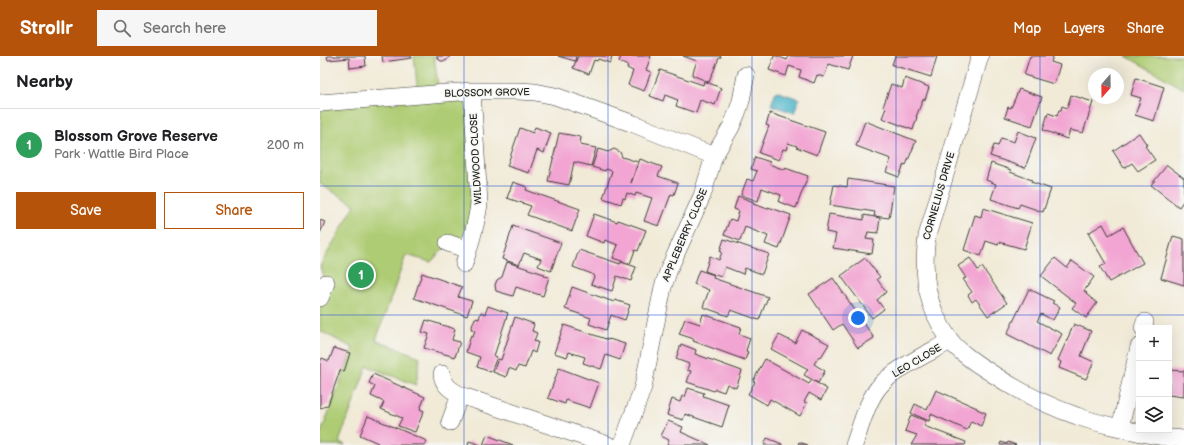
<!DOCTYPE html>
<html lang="en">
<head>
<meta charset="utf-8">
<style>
  body { margin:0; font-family:"Balsamiq Sans",sans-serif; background:#f6f6f6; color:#202124 }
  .controls { position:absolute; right:12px; bottom:12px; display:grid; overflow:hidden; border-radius:0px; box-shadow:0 4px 16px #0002 }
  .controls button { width:36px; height:36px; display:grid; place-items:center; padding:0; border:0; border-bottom:1px solid #e0e0e0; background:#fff; color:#202124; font:20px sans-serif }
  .compass { position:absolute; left:768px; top:12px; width:36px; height:36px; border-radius:50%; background:#fff; box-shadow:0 4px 16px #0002; rotate:200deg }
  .you { position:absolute; left:538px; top:262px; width:14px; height:14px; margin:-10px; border:3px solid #fff; border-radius:50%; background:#1a73e8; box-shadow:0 0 0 6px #1a73e833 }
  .badge { display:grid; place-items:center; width:26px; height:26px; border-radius:50%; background:#b45309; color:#fff; font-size:13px; font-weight:700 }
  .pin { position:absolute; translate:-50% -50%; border:2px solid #fff; box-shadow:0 1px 4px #0006 }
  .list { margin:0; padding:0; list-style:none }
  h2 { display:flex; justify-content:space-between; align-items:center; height:52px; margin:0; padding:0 16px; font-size:17px }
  h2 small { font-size:13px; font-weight:400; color:#757577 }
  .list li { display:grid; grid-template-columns:26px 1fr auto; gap:12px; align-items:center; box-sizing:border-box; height:72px; padding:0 16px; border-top:1px solid #e0e0e0 }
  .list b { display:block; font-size:15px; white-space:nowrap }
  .list p { margin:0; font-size:13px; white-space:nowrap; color:#757577 }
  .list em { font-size:13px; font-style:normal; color:#757577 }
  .actions { display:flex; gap:8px; padding:12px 16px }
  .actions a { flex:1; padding:9px 0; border:1px solid #b45309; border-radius:0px; text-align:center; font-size:14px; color:#b45309 }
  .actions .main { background:#b45309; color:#fff }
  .icon { flex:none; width:22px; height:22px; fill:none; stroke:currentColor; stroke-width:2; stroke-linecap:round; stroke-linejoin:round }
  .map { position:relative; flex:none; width:864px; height:389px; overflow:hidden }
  header { display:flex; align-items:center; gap:24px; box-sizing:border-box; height:56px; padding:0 20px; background:#b45309; color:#fff }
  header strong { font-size:19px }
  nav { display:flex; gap:22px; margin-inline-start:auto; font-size:14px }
  .search { width:280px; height:36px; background:#f6f6f6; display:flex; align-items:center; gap:10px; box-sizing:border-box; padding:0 14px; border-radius:0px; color:#757577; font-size:15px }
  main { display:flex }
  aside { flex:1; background:#fff }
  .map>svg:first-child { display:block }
</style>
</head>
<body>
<header>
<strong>Strollr</strong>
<div class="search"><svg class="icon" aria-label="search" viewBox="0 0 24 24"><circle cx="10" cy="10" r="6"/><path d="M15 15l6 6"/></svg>Search here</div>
<nav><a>Map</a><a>Layers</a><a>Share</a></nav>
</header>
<main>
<aside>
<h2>Nearby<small></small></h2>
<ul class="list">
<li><span class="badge" style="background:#2e9e5b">1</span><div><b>Blossom Grove Reserve</b><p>Park · Wattle Bird Place</p></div><em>200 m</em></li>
</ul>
<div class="actions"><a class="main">Save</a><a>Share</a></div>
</aside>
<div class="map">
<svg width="864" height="389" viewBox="0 0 864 389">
  <rect width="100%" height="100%" fill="#f6f6f2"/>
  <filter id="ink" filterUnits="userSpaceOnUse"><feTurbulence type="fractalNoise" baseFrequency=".025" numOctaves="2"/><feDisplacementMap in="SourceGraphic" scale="8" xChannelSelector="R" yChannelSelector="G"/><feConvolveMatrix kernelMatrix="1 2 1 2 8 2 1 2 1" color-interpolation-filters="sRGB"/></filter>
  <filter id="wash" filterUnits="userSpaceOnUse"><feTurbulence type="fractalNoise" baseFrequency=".012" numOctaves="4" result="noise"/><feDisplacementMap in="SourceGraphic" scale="16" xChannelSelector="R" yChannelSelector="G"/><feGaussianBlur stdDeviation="0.9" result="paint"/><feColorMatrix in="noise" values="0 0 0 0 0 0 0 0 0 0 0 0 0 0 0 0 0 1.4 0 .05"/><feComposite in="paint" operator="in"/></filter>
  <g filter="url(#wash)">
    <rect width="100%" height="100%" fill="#f1ead7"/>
    <!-- green -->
    <path fill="#aecc73" stroke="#657448" d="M94 0H114L119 38 152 35 153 181 128 187 111 206 86 199 56 284 100 301 96 329 47 310 19 386 25 389H0V377H1L33 292 0 275V242L5 227 0 210 35 149 0 128 1 47 98 39Z
      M806 0H864V33Z"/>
    <!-- water -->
    <path fill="#4bb4c9" stroke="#346872" d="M456 35 479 43 474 57 451 49Z"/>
    <g id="blocks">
      <!-- building -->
      <path fill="#f2a4d2" d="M7 0H45L46 10 30 12 29 2 8 4Z
        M62 0H91L92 2 63 6Z
        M117 0H130L126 5H121L117 2Z
        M238 0H256L255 5Z
        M258 0H292L290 7 278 3 277 5 274 4 269 18 253 12Z
        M301 0H331L326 14 331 16 324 35 308 29 313 15 307 12 308 10 299 6Z
        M363 0H401L400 2H399L389 26 372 19 377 5Z
        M454 0H457L467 4 468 0H533L528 14 509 8 504 21 497 19 494 27 479 21 481 14 469 10 466 20 449 14Z
        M575 0H617L611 21 572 9Z
        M710 0H733L731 6 740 9 734 28 704 19Z
        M340 14 383 29 384 25 401 32 395 49 380 44 376 57 356 50 358 44 345 39 343 45 330 40Z
        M585 22 609 31 605 44 603 43 596 61H597L593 74 562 62 566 52 563 51 571 28 582 32Z
        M816 22 844 31 834 65 815 59 821 42 811 39Z
        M699 33 722 41 712 70 685 61 688 51 691 52Z
        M751 39 773 46 763 77 750 74 747 83 723 74 728 57 737 60 739 54H741L742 50 747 52Z
        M450 57 505 76 497 99 476 91 477 90 468 87 466 94 463 93 459 104 439 97 449 70 446 69Z
        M545 65 596 85 586 109 584 108 579 121 566 116 571 103 536 90Z
        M215 71 231 77 224 97 217 94 209 117 187 110 200 72 213 77Z
        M698 75 716 82 705 112 670 100 674 89 678 90 681 82 694 86Z
        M239 77 261 81 260 89 276 92 271 110 254 106 249 129 228 125Z
        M819 77 827 89 825 90 835 104 818 115 812 107 804 112 793 95Z
        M278 93 288 96 294 93 300 96 302 101 318 106 311 127 320 103 342 111 338 120 358 127 354 139 351 138 339 170 324 165 332 142 316 137 315 140 307 137 305 143 303 142 301 148 283 142 292 115 286 113 285 115 272 111Z
        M435 101 450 106 449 108 465 114V112L488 120 476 152 459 146 461 139 442 132 438 145 421 139 427 123 433 125 437 115 431 113Z
        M671 107 691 114 690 116 712 124 711 126 731 133 723 156 700 148 698 152 671 143 676 128 666 124Z
        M847 109 864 122V144L859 151 831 129Z
        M528 123 574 130 569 162 554 160 555 156 510 149 514 129 527 131Z
        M193 126 207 131 206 134 260 153 252 175 207 159 211 150 187 142Z
        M418 140 434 146 433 148 448 153V151L471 159 459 193 445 188 448 180 425 171 420 185 404 179 410 163 416 165 419 155 414 153Z
        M663 152 712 167 704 193 679 186 678 189 666 185 661 200 644 194 655 159 661 161Z
        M274 158 297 166 298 164 326 174 318 195 315 194 310 208 293 202 298 189 285 184 284 187 266 180Z
        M509 158 544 164V159L560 162 558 177 548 176 546 183 554 184 552 198 513 192 516 178 506 176Z
        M0 164 5 166 0 177Z
        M783 168 789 179 803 171 823 207 789 226 780 211 786 208 768 177Z
        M193 170 241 187 231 215 218 210 221 203 204 197 199 209 182 203Z
        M853 180 864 183V229L841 222Z
        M404 183 449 198 442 218 425 212 423 218 405 211 401 221 385 215 390 200 399 204 402 196 400 195Z
        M259 194 300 208 301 206 316 211 311 225 297 220 292 235 271 228 274 221 272 218 253 211Z
        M545 202 560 221 557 223 566 236 557 244 564 253 552 262 521 220Z
        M650 202 658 214 662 211 687 247 668 260 656 243 652 246 648 239 652 236 643 223 646 222 638 210Z
        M735 202 747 212 752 205 774 221 764 235 767 237 766 238 777 247 766 262 752 252 756 247 721 220Z
        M187 206 224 218V220L229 221 223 240 196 231 193 240 176 235 175 229 177 224 182 221Z
        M379 214 394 219 393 222 448 241 439 264 411 254 408 260 383 251 389 234 374 228Z
        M102 217 142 231 138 241 152 245 147 260 94 242Z
        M513 222 554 282 538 292 522 268 513 274 489 238Z
        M252 231 294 246 295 244 310 249 305 264 291 259 286 274 269 268 271 262 245 253Z
        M709 233 734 245 732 247 740 251 733 264 721 258 717 265 742 278 730 300 687 278Z
        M168 250 188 257 174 300 177 301 171 316 157 311 160 301 146 296 151 279 153 280 155 274 151 273 155 262 159 263 161 256 165 258Z
        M383 258 421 271 419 278 430 282 426 295 428 296 425 304 373 285 374 283 359 278 365 263 380 268Z
        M195 261 214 268 212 275 217 277 214 285 218 286 215 297 211 295 205 312 198 310 196 315 189 312 186 321 173 316 178 303 181 304Z
        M106 264 135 273 132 284 140 286 135 301 104 292 109 278 102 276Z
        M754 268 771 275 761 300 774 306 766 323 739 312 741 306 738 304Z
        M244 269 289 284V283L305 288 300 304 286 299 281 313 263 307 265 301 249 296 247 301 234 297Z
        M482 274 509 288 501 301 499 300 494 308 505 315 498 327 484 319 488 313 451 293 459 279 475 287Z
        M361 288 376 294 375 298 422 315 416 332 407 328 404 336 395 333 394 335 367 326 371 315 367 314 369 308 356 303Z
        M14 292 30 297 24 316 20 314 8 349 1 352 0 351V306L2 302 9 305Z
        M445 303 489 328 492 324 507 333 501 344 489 337 484 346 487 347 480 360 450 343 447 349 428 338 435 326 433 325Z
        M239 312 279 327 270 352 246 344 245 348 228 342Z
        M849 314 864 315V341L849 339Z
        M53 318 105 341 100 353 104 355 95 376 78 370 82 362 61 353 64 346 51 340 55 330 49 327Z
        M368 332 384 337 383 340 409 349 402 371 365 358 363 364 347 359 352 343 360 346 362 340 365 341Z
        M616 334 657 352V353L666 357 661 370 651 365 647 374 611 358 609 365 591 357 595 348 607 354Z
        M591 359 606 365 604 370 646 386 645 389H591L597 379 585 375Z
        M48 360 107 385 105 389H57L58 387 40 379Z
        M348 365 363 371 361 376 390 389H347L349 384 341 380Z
        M167 379 193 389H163Z
        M447 382 462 388V389H444Z
        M149 385 161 389H148Z
        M479 386 488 389H478Z
        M681 386 687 388 688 386 696 389H680Z"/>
    </g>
  </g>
  <g filter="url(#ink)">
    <use href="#blocks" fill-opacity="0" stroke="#3c3b38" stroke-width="1"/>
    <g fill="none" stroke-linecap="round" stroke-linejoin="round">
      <defs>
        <path id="street" d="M660 0 607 180C602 219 606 251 630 284 636 293 655 307 665 313 693 332 725 349 757 360 772 366 788 369 804 373 824 378 844 382 864 383
          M0 47 152 35H198L215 36 235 40 314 68 394 100
          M128 187 148 194
          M144 208C150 188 157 168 159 147L152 35
          M0 242 6 227
          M823 272 825 266
          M122 318C123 329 131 334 140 339L130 366
          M140 339 288 389
          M800 372 819 291
          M302 389 323 331 343 231 349 213 382 140 394 100 411 71 417 57 421 45 426 19
          M534 389C541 370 546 348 558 332 573 313 609 297 630 285"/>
      </defs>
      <!-- street casing -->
      <use href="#street" stroke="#3c3b38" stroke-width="18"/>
      <!-- street -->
      <use href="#street" stroke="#fff" stroke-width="17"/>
    </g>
  </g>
  <!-- grid -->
  <path fill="none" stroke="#1d4ed8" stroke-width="1" stroke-opacity="0.55" d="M144 0V389M288 0V389M432 0V389M576 0V389M720 0V389M0 130H864M0 259H864"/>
  <g text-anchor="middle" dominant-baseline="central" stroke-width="3" stroke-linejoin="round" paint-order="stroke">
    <!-- street labels -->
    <g font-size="10" fill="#1c1c1c" stroke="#f6f6f2">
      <text transform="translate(167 37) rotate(-1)">BLOSSOM GROVE</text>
      <text transform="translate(156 103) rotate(-93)">WILDWOOD CLOSE</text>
      <text transform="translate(619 140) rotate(-74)">CORNELIUS DRIVE</text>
      <text transform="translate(365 179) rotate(-67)">APPLEBERRY CLOSE</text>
      <text transform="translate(597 305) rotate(-31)">LEO CLOSE</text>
    </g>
  </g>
</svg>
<div class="controls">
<button>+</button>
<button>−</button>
<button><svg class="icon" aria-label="layers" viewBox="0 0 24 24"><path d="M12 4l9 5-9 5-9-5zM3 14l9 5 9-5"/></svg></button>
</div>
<svg class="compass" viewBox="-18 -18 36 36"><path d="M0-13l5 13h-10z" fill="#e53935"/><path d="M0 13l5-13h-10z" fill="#757577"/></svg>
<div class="you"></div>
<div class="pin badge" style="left:41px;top:219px;background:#2e9e5b">1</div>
</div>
</main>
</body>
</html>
